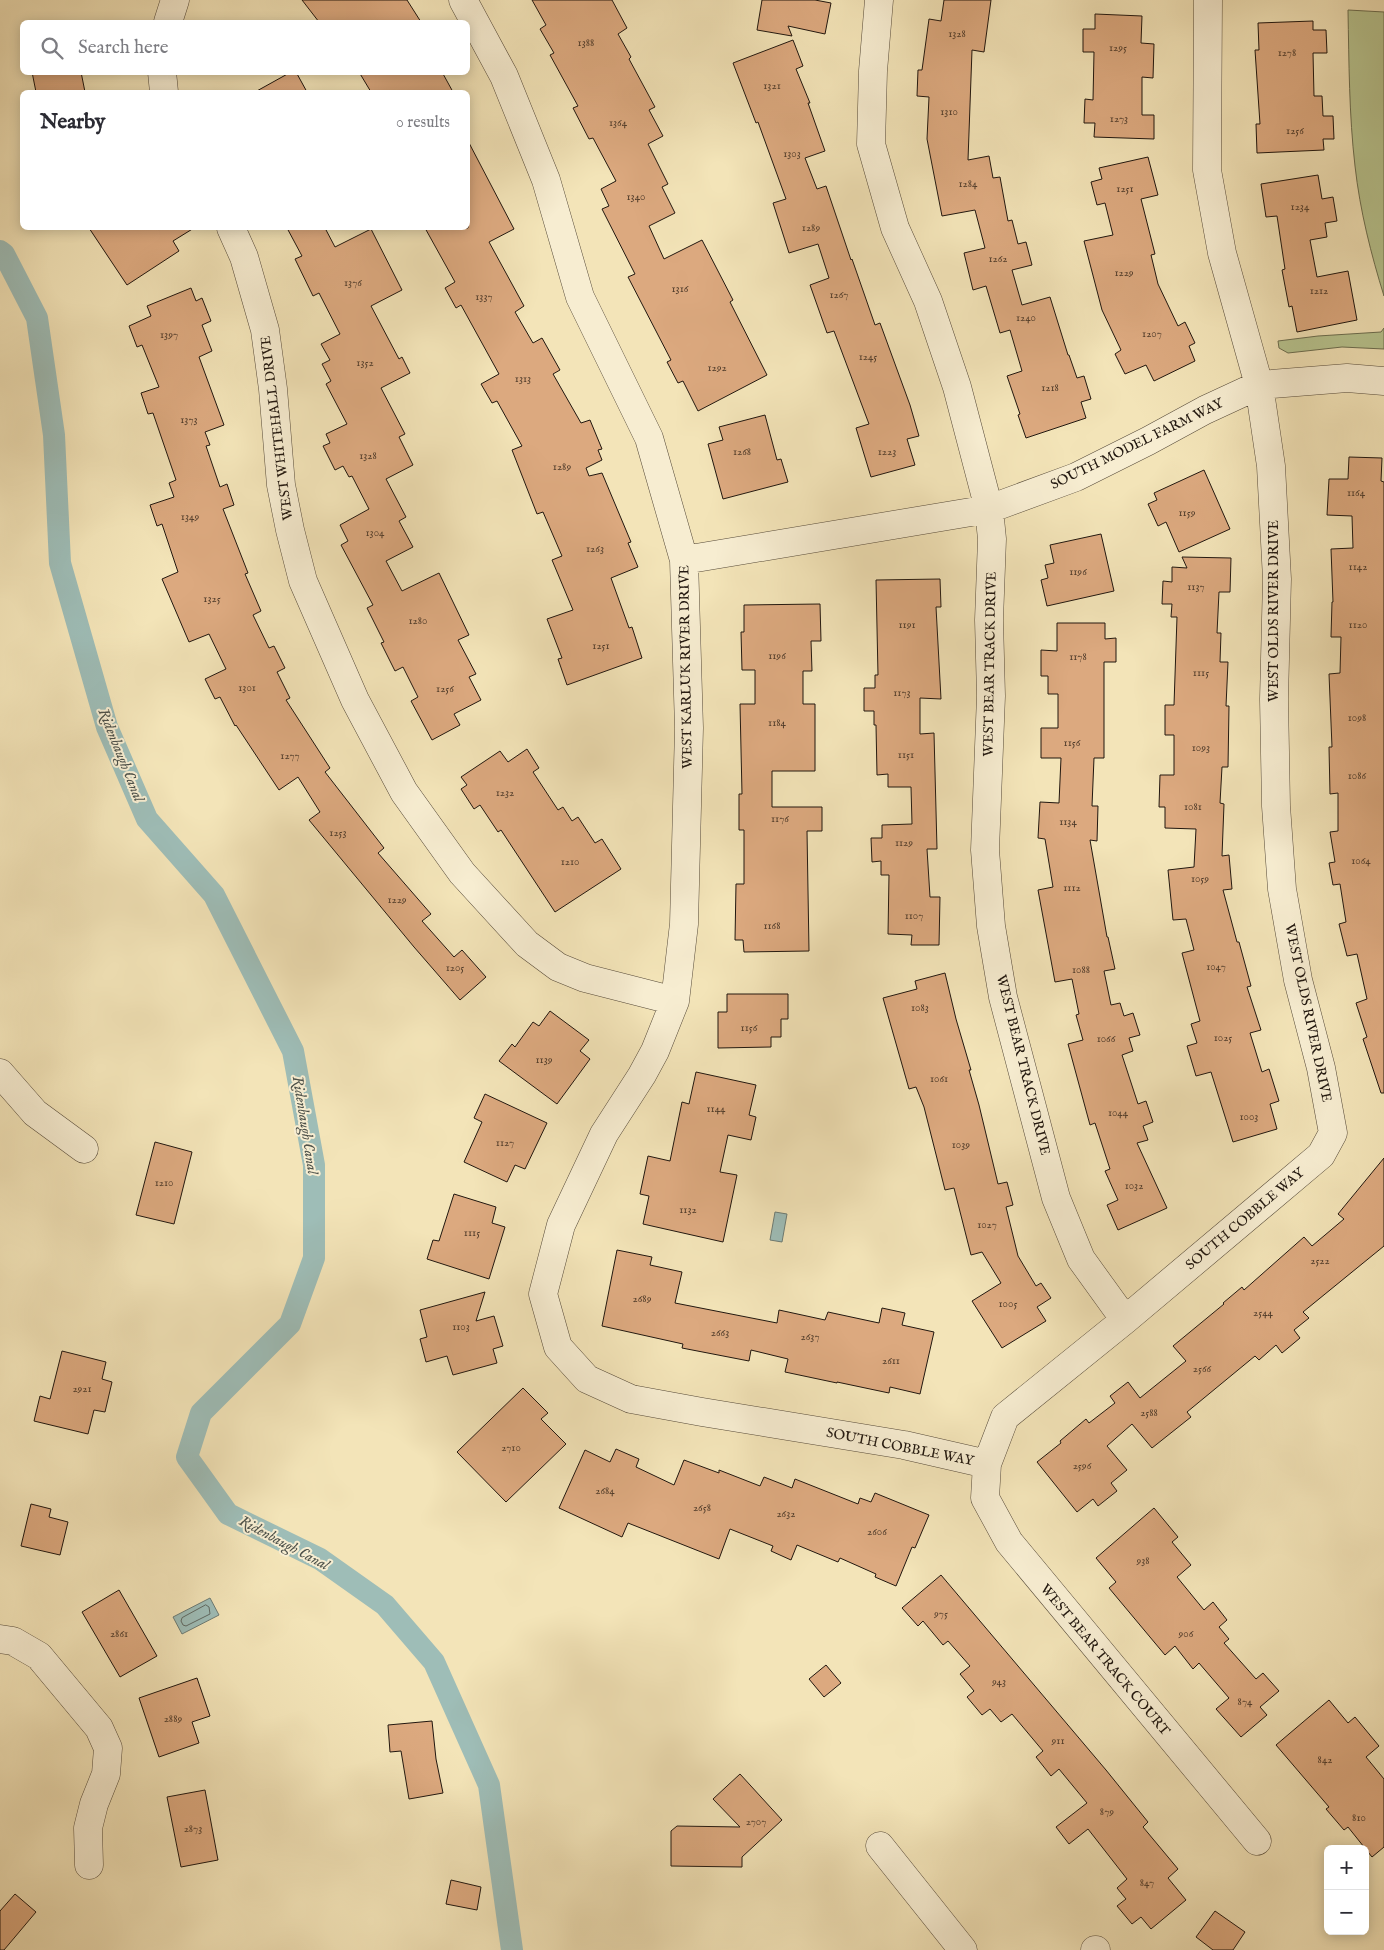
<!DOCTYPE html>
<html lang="en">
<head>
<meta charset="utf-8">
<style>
  body { margin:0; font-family:"IM FELL English",serif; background:#f2f2f3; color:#2b2b33 }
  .controls { position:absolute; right:15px; bottom:15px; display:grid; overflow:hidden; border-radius:8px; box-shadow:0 2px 12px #0003 }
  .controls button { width:45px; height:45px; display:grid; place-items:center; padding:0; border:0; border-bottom:1px solid #e1e1e2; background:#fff; color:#2b2b33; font:25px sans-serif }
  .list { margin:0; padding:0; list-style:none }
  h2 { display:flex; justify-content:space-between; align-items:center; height:65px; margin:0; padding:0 20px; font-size:21px }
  h2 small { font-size:16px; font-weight:400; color:#7c7c81 }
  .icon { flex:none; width:28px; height:28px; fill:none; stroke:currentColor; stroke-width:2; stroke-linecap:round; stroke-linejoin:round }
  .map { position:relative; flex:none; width:1384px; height:1950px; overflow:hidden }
  .search { position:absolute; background:#fff; box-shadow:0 2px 12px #0003; left:20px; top:20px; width:450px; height:55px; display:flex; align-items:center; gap:12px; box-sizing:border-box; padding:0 18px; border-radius:8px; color:#7c7c81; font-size:19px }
  .panel { position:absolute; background:#fff; box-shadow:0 2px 12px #0003; left:20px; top:90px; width:450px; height:140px; border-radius:8px }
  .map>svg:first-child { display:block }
</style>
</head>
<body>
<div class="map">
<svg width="1384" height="1950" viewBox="0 0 1384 1950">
  <rect width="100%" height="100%" fill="#f3e4b8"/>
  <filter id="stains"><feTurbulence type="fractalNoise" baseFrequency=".004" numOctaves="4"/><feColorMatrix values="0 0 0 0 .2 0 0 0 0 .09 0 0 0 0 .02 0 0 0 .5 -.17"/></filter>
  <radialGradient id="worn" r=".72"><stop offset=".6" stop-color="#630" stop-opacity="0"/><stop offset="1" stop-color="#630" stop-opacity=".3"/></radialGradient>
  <!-- green -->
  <path fill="#b8c590" stroke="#6c6e50" d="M1348 10 1384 12V296C1371 254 1360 211 1355 166 1349 115 1349 62 1348 10Z
    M1384 328V349L1342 347 1288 353 1279 348 1278 341 1318 336 1381 332Z"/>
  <!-- water -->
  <path fill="#9ebdb7" stroke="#6c7b74" d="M775 1212 787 1214 782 1242 770 1240Z
    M210 1598 219 1615 182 1634 173 1617Z"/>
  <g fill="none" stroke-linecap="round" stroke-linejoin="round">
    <!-- shore -->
    <path stroke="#606a63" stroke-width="1" d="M206 1605 209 1607 210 1614 186 1626 183 1625 181 1621 182 1618Z"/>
    <!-- canal -->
    <path stroke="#9ebdb7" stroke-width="22" d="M0 251 4 254 37 318 54 435 60 563 107 727 147 819 214 895 293 1051 314 1165V1258L290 1324 201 1413 187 1457 228 1514 320 1559 385 1605 434 1662 489 1785 512 1950"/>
  </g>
  <!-- building -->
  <path fill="#dca97f" stroke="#21170f" d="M302 0H407L421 22H319Z
    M532 0H612L627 28 618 34 631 57 629 59 655 107 649 110 663 136 648 144 668 184 662 187 675 213 649 226 664 259 702 240 733 300 730 302 767 375 698 411 683 381 678 383 667 362 671 360 628 277 635 274 602 209 609 206 601 189 616 181 593 138 589 139 573 108 578 106 550 55 554 53 540 29 546 25Z
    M762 0H815L831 3 825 34 788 26 792 36 757 30Z
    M944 0H991L984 52 972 50 968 160 989 156 993 178 1000 177 1008 221 1012 220 1018 244 1026 242 1032 265 1012 270 1022 305 1050 297 1068 355H1069L1077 378 1084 376 1091 399 1081 402 1086 418 1026 438 1018 415 1020 414 1007 376 1022 371 1010 330 1000 333 986 286 973 290 964 253 985 248 975 210 942 216 927 139 929 97 917 96 918 70H922L929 19 941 21Z
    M1095 14 1142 16 1141 43 1154 44 1153 78 1142 77V115H1154V139L1094 137 1095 123H1084L1085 99 1093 100 1094 52H1083V29H1095Z
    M1313 21V30H1326L1327 53H1313L1314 96H1322L1323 116H1333L1334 139H1323L1324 150 1257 153 1256 124H1260L1255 50H1259L1258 23Z
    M793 40 803 66 796 69 810 103H808L825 151 805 158 817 189 826 186 851 260 852 259 875 325 880 323 910 405 919 436 907 439 915 465 871 477 856 428 869 424 834 331 827 333 810 285 829 278 818 244 789 253 773 203 786 199 758 122 756 123 733 63Z
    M32 72H81L85 92H36Z
    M291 72H296L307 92H255Z
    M359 72H442L453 92H371Z
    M468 141 514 229 489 242 524 306 515 312 533 343 542 338 560 370 553 374 581 423 590 420 602 449 598 450 602 460 586 468 589 476 602 473 631 542 628 543 638 567 611 578 629 628 632 627 642 658 567 685 558 659 562 658 547 619 573 610 552 560 562 556 543 512 537 514 512 450 522 446 497 401 492 403 481 384 499 374 461 305 456 308 445 288 455 282 425 228H468Z
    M1148 157 1158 195 1141 199 1155 254 1151 255 1158 284 1178 326 1185 322 1195 343 1189 346 1195 361 1154 381 1146 365 1125 374 1115 354 1121 350 1102 310 1084 241 1113 235 1105 203 1097 205 1091 182 1102 179 1099 168Z
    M1318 175 1322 199 1333 197 1337 221 1325 223 1327 237 1310 240 1317 277 1348 271 1357 320 1297 332 1292 306 1289 307 1282 270 1285 269 1277 216 1266 217 1261 184Z
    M89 228H194L173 241 179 251 127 285Z
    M287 228H325L335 247 371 229 402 290 371 306 399 359 402 357 410 373 381 388 405 434 399 437 413 465 386 479 406 517 399 521 413 547 386 561 402 591 439 573 469 635 458 640 476 674 469 677 481 700 454 714 460 725 432 740 411 701 418 697 403 667 395 671 381 643 384 642 367 608 373 605 341 545 348 541 340 525 369 509 352 476 349 477 343 466 335 470 323 446 330 443 326 434 347 424 326 384 331 381 322 364 330 360 321 344 340 334 319 293 313 296 295 259 302 256Z
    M191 288 196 301 202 298 211 321 202 325 212 351 199 357 224 425 205 432 210 445 206 446 220 487 227 484 234 505 223 509 248 573 245 574 261 611 253 615 269 648 274 646 285 668 277 672 290 698 286 700 330 768 325 772 384 848 378 853 431 914 422 921 454 957 462 950 486 977 460 1000 414 947 309 820 320 812 298 777 279 790 236 725 235 726 220 697 215 699 205 679 226 669 209 634 189 642 162 579 178 572 162 524 157 526 150 505 174 497 169 483 176 480 153 413 148 414 141 393 159 387 142 345 137 347 129 326 151 316 147 306Z
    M765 415 777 460 781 459 788 482 723 499 708 444 723 440 719 427Z
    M1349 457 1382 458 1381 481 1384 482V1093H1381L1363 1039 1367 1037 1356 1003 1367 999 1357 954 1347 956 1339 924 1346 922 1340 884 1333 885 1329 863 1335 862 1330 832 1338 831V793L1330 794 1329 747H1332L1329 674 1340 673 1341 637H1331L1332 602H1333L1331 549 1353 548 1352 516 1327 515 1329 479H1348Z
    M1204 470 1230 529 1179 552 1166 522 1158 526 1148 504 1157 500 1154 493Z
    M1101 534 1114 591 1047 606 1041 580 1048 578 1045 565 1054 563 1050 545Z
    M1182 557 1231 558 1230 592H1219L1217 633H1221L1220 662H1228L1226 706H1229L1228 767H1222L1220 803 1224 804 1222 856 1229 855 1232 889 1223 890 1237 942H1239L1251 986 1247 987 1261 1030 1250 1033 1262 1072 1269 1069 1279 1101 1270 1104 1277 1129 1233 1142 1211 1072 1196 1076 1187 1046 1197 1043 1191 1024 1200 1021 1182 953 1194 950 1186 919 1173 920 1168 870 1194 867 1196 829 1165 828V807H1159L1160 775H1174V735H1165V705H1174L1177 617H1171L1172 604H1162L1163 581 1172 582V567L1187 568Z
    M940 579 941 607H936L941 699 920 698V734L934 733 937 849H927L930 897H940L939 945H911L912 935 888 934 889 875H881V861L872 862 871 838H882V825L912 824 911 787H888V774L877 775 876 725H874V711H864V688H875V675H878L876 580Z
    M820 604 821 641H811L812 671H803V704H815V771H772V807H822V831H807L809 951 744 952 743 940H735L736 884H744V830H739V794H742L740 704H755V670H742L741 632H744V605Z
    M1057 623H1105V639L1116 638V662H1104V758H1094L1092 806H1098L1097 841 1090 840 1107 937H1108L1115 969 1104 971 1111 1005 1120 1003 1124 1016 1133 1013 1140 1035 1129 1038 1133 1051 1122 1055 1138 1104 1146 1101 1153 1122 1143 1126 1148 1140 1137 1143 1167 1208 1118 1230 1107 1205 1118 1200 1105 1171 1110 1169 1095 1123 1090 1125 1068 1044 1083 1040 1076 1015 1079 1014 1072 979 1055 982 1038 890 1053 887 1045 839 1038 838 1040 802 1059 803 1061 758H1041V728H1058V694H1048V676H1041V650L1057 651Z
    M527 749 539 768 533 772 558 810 563 807 572 821 578 817 595 843 602 839 621 869 555 912 501 830 498 832 480 805 474 809 461 789 467 785 461 777 500 751 508 762Z
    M945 973 956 1019 971 1070H969L979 1105 998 1184 1007 1182 1013 1205 1006 1207 1018 1256 1036 1286 1041 1283 1051 1298 1037 1307 1046 1321 1002 1348 972 1301 1001 1283 982 1252 971 1255 954 1188 945 1190 924 1107 916 1087 909 1089 883 998 917 989 915 981Z
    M727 994H788V1019H781V1037H771V1047L718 1048V1012H727Z
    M550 1011 589 1040 580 1051 590 1059 557 1104 499 1061 512 1044 515 1047 533 1022 539 1026Z
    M696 1072 756 1085 749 1115 756 1117 751 1140 728 1135 720 1172 737 1175 723 1242 643 1224 649 1196 640 1194 648 1156 670 1161 682 1102 689 1104Z
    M485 1094 547 1123 525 1169 515 1165 507 1182 464 1162 482 1122 474 1118Z
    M155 1142 192 1152 174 1224 136 1215Z
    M1384 1158V1246L1303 1312 1309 1318 1294 1330 1300 1338 1282 1353 1276 1345 1259 1360 1255 1356 1187 1412 1191 1417 1152 1448 1132 1424 1107 1446 1127 1470 1111 1483 1117 1491 1098 1506 1093 1499 1077 1512 1037 1462 1061 1443 1060 1441 1086 1419 1089 1423 1115 1403 1110 1396 1128 1382 1140 1398 1186 1361 1173 1346 1224 1304 1223 1303 1242 1287 1244 1290 1304 1237 1312 1246 1344 1219 1338 1214Z
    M454 1194 496 1207 492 1223 505 1227 489 1279 427 1259 433 1240 439 1241Z
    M617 1250 652 1257 650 1265 682 1272 675 1303 777 1323 779 1310 825 1320 828 1312 879 1323 882 1308 905 1313 902 1325 934 1332 920 1394 890 1387 889 1393 837 1382V1383L785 1372 788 1359 751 1350 749 1361 682 1348 683 1344 602 1326Z
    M485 1292 476 1321 494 1316 503 1346 493 1349 497 1363 453 1375 447 1356 426 1362 420 1339 427 1337 420 1310Z
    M62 1351 106 1362 102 1379 112 1382 105 1412 94 1410 88 1434 34 1421 40 1396 50 1399Z
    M523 1388 548 1413 541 1419 566 1444 506 1502 457 1452Z
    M616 1449 639 1459 636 1467 674 1485 684 1460 719 1473V1470L760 1486 764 1477 792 1488 795 1479 858 1504 860 1498 871 1502 875 1493 929 1515 915 1548 912 1547 896 1586 875 1577 876 1574 840 1558 838 1562 797 1545 791 1560 771 1551 773 1546 730 1529 719 1559 628 1523 622 1537 559 1508 585 1450 610 1462Z
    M31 1504 51 1509 49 1517 68 1522 60 1555 21 1546Z
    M1154 1508 1178 1537 1172 1542 1191 1565 1177 1577 1204 1610 1213 1602 1227 1620 1219 1627 1229 1639 1224 1643 1256 1679 1263 1673 1279 1691 1260 1707 1267 1715 1241 1737 1216 1709 1229 1698 1199 1663 1193 1669 1175 1646 1165 1655 1109 1588 1116 1582 1096 1558Z
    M941 1575 1106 1770 1148 1822 1143 1827 1178 1869 1168 1878 1186 1900 1151 1929 1141 1917 1132 1924 1117 1906 1126 1899 1117 1888 1127 1879 1088 1829 1069 1844 1056 1827 1087 1803 1059 1769 1051 1776 1036 1757 1043 1751 1012 1714 1001 1722 990 1709 982 1715 967 1697 974 1691 960 1674 970 1666 948 1641 943 1645 923 1621 918 1626 902 1608Z
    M119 1590 157 1656 120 1677 82 1612Z
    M826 1665 841 1683 824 1697 809 1679Z
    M197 1678 210 1716 192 1722 199 1743 159 1757 139 1698Z
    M1329 1700 1348 1723 1355 1717 1379 1746 1366 1757 1384 1779V1847L1372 1857 1348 1827 1344 1830 1326 1809 1329 1807 1276 1745Z
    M432 1721 436 1759 443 1793 409 1799 401 1751 390 1752 388 1725Z
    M740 1774 782 1820 742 1857V1867L671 1866V1831L677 1826 740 1827 713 1799Z
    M205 1790 218 1860 181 1867 167 1797Z
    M451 1880 481 1887 477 1910 446 1904Z
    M15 1894 36 1912 4 1950H0V1911Z
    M1215 1911 1245 1932 1233 1950H1213L1196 1937Z"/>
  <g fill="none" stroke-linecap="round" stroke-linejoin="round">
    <defs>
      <path id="minor" d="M463 0 504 76 546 180 580 297 649 438 684 560 689 728 684 924 675 1001 655 1051 642 1075 604 1134 561 1225 543 1294 558 1347 587 1379 631 1399 702 1412 904 1445 987 1464
        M879 0 873 71 871 144 895 228 928 301 957 387 989 509 992 539 989 620 991 696 985 850 991 926 1003 997 1056 1198 1081 1259 1125 1320
        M1208 0 1207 170 1222 253 1259 385 1271 466 1277 579 1274 699 1276 806 1282 889 1298 980 1321 1068 1333 1133 1321 1155 1125 1320 1005 1417 987 1464 985 1498 1009 1542 1257 1841
        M168 22 175 0
        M162 72 164 92
        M231 228 244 257 265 330 273 389 281 485 290 530 303 581 355 700 404 792 462 873 527 944 558 967 585 978 675 1001
        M684 560 989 509 1076 477 1148 441 1205 410 1259 385 1347 378 1384 381
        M0 1073 35 1113 84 1149
        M0 1639 13 1641 39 1656 99 1728 108 1748 106 1774 94 1804 88 1828 89 1865
        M880 1846 963 1950
        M1095 1950H1096"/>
    </defs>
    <!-- minor casing -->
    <use href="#minor" stroke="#564a39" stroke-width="29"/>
    <!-- minor -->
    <use href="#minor" stroke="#f7edd1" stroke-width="28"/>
  </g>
  <g text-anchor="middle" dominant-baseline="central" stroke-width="4" stroke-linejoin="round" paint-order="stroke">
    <!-- number labels -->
    <g font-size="11" fill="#503c2b">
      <text x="957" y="34">1328</text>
      <text x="586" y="43">1388</text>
      <text x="1118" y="48">1295</text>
      <text x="1287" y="53">1278</text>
      <text x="772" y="86">1321</text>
      <text x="949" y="112">1310</text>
      <text x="1119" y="119">1273</text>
      <text x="618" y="123">1364</text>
      <text x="1295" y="131">1256</text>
      <text x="792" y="154">1303</text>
      <text x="968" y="184">1284</text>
      <text x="1125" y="189">1251</text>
      <text x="636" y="197">1340</text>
      <text x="1300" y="207">1234</text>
      <text x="811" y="228">1289</text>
      <text x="998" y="259">1262</text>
      <text x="1124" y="273">1229</text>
      <text x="353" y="283">1376</text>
      <text x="680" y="289">1316</text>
      <text x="1319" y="291">1212</text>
      <text x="839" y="295">1267</text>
      <text x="484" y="297">1337</text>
      <text x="1026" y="318">1240</text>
      <text x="1152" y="334">1207</text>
      <text x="169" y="335">1397</text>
      <text x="868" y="357">1245</text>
      <text x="365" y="363">1352</text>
      <text x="717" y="368">1292</text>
      <text x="523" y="379">1313</text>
      <text x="1050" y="388">1218</text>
      <text x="189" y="420">1373</text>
      <text x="742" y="452">1268</text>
      <text x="887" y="452">1223</text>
      <text x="368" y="456">1328</text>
      <text x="562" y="467">1289</text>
      <text x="1356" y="493">1164</text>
      <text x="1187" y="513">1159</text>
      <text x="190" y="517">1349</text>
      <text x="375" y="533">1304</text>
      <text x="595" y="549">1263</text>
      <text x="1358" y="567">1142</text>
      <text x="1078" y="572">1196</text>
      <text x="1196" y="587">1137</text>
      <text x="212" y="599">1325</text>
      <text x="418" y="621">1280</text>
      <text x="907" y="625">1191</text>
      <text x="1358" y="625">1120</text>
      <text x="601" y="646">1251</text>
      <text x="777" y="656">1196</text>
      <text x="1078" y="657">1178</text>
      <text x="1201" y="673">1115</text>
      <text x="247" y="688">1301</text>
      <text x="445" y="689">1256</text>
      <text x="902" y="693">1173</text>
      <text x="1357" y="718">1098</text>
      <text x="777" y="723">1184</text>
      <text x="1072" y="743">1156</text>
      <text x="1201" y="748">1093</text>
      <text x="906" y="755">1151</text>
      <text x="290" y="756">1277</text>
      <text x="1357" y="776">1086</text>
      <text x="505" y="793">1232</text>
      <text x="1193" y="807">1081</text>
      <text x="780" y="819">1176</text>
      <text x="1068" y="822">1134</text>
      <text x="338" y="833">1253</text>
      <text x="904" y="843">1129</text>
      <text x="1361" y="861">1064</text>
      <text x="570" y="862">1210</text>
      <text x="1200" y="879">1059</text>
      <text x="1072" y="888">1112</text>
      <text x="397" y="900">1229</text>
      <text x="914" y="916">1107</text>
      <text x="772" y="926">1168</text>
      <text x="1216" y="967">1047</text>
      <text x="455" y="968">1205</text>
      <text x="1081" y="970">1088</text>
      <text x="920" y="1008">1083</text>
      <text x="749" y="1028">1156</text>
      <text x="1223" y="1038">1025</text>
      <text x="1106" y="1039">1066</text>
      <text x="544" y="1060">1139</text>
      <text x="939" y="1079">1061</text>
      <text x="716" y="1109">1144</text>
      <text x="1118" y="1113">1044</text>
      <text x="1249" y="1117">1003</text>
      <text x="505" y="1143">1127</text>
      <text x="961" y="1145">1039</text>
      <text x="164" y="1183">1210</text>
      <text x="1134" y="1186">1032</text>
      <text x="688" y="1210">1132</text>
      <text x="987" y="1225">1027</text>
      <text x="472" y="1233">1115</text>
      <text x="1320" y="1261">2522</text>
      <text x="642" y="1299">2689</text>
      <text x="1008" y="1304">1005</text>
      <text x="1263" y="1313">2544</text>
      <text x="461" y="1327">1103</text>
      <text x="720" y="1333">2663</text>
      <text x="810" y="1337">2637</text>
      <text x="891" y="1361">2611</text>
      <text x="1202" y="1369">2566</text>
      <text x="82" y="1389">2921</text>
      <text x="1149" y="1413">2588</text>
      <text x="511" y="1448">2710</text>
      <text x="1082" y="1466">2596</text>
      <text x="605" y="1491">2684</text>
      <text x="702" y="1508">2658</text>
      <text x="786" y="1514">2632</text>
      <text x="877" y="1532">2606</text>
      <text x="1143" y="1561">938</text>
      <text x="941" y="1614">975</text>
      <text x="119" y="1634">2861</text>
      <text x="1186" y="1634">906</text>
      <text x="999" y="1682">943</text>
      <text x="1245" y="1702">874</text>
      <text x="173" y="1719">2889</text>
      <text x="1058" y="1741">911</text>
      <text x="1325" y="1760">842</text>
      <text x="1107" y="1812">879</text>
      <text x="1359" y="1818">810</text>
      <text x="756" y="1822">2707</text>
      <text x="193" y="1829">2873</text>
      <text x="1147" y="1883">847</text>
    </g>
    <!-- street labels -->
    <g font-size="14" fill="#21170f" stroke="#f7edd1">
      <text transform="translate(277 428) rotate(-97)">WEST WHITEHALL DRIVE</text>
      <text transform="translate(1137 444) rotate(-26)">SOUTH MODEL FARM WAY</text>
      <text transform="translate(1274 611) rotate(-90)">WEST OLDS RIVER DRIVE</text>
      <text transform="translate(990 664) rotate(-89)">WEST BEAR TRACK DRIVE</text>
      <text transform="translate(686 667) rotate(-91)">WEST KARLUK RIVER DRIVE</text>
      <text transform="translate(1308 1013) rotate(78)">WEST OLDS RIVER DRIVE</text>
      <text transform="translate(1023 1065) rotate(76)">WEST BEAR TRACK DRIVE</text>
      <text transform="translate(1245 1219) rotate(-40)">SOUTH COBBLE WAY</text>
      <text transform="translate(900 1447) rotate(11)">SOUTH COBBLE WAY</text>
      <text transform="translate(1105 1660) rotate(50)">WEST BEAR TRACK COURT</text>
    </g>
    <!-- water labels -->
    <g font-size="15" font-style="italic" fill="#4d514a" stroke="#f7edd1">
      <text transform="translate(121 755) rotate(68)">Ridenbaugh Canal</text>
      <text transform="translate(305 1125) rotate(81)">Ridenbaugh Canal</text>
      <text transform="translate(284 1543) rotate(28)">Ridenbaugh Canal</text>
    </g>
  </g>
  <rect width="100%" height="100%" filter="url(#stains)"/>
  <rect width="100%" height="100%" fill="url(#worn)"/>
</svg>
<div class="controls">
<button>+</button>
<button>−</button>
</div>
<div class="search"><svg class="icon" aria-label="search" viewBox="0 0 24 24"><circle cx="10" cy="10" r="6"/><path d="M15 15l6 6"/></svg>Search here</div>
<section class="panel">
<h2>Nearby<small>0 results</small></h2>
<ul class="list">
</ul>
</section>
</div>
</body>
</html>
